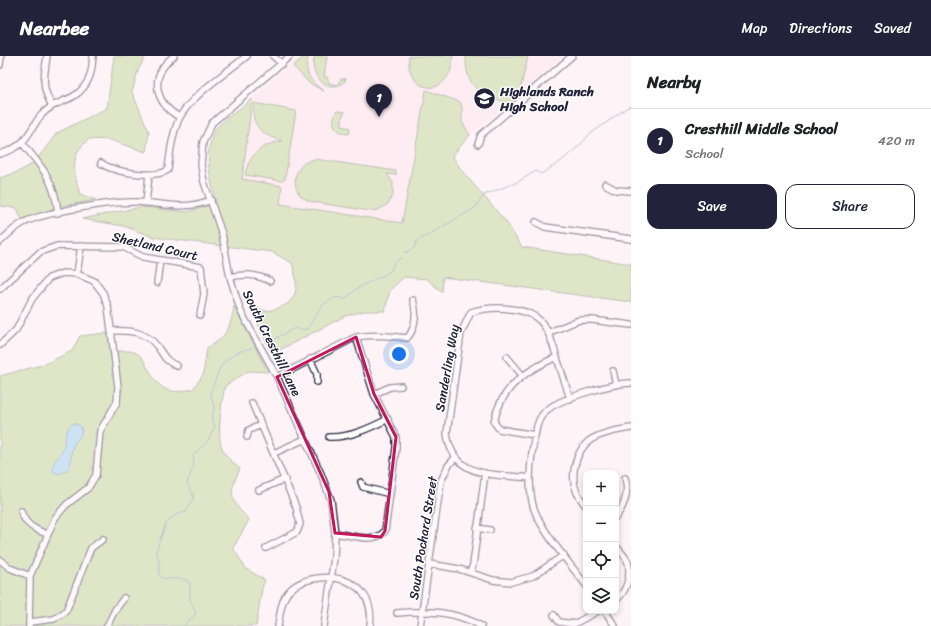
<!DOCTYPE html>
<html lang="en">
<head>
<meta charset="utf-8">
<style>
  body { margin:0; font-family:Sriracha,sans-serif; background:#f2f2f2; color:#202124 }
  .controls { position:absolute; right:12px; bottom:12px; display:grid; overflow:hidden; border-radius:8px; box-shadow:0 2px 6px #0003 }
  .controls button { width:36px; height:36px; display:grid; place-items:center; padding:0; border:0; border-bottom:1px solid #e0e0e0; background:#fff; color:#202124; font:20px sans-serif }
  .you { position:absolute; left:399px; top:298px; width:14px; height:14px; margin:-10px; border:3px solid #fff; border-radius:50%; background:#1a73e8; box-shadow:0 0 0 6px #1a73e833 }
  .badge { display:grid; place-items:center; width:26px; height:26px; border-radius:50%; background:#22223b; color:#fff; font-size:13px; font-weight:700 }
  .pin { position:absolute; translate:-50% -33px; filter:drop-shadow(0 1px 2px #0008) }
  .pin::after { content:''; position:absolute; top:21px; width:14px; height:12px; background:inherit; clip-path:polygon(0 0,100% 0,50% 100%) }
  .list { margin:0; padding:0; list-style:none }
  h2 { display:flex; justify-content:space-between; align-items:center; height:52px; margin:0; padding:0 16px; font-size:17px }
  h2 small { font-size:13px; font-weight:400; color:#757577 }
  .list li { display:grid; grid-template-columns:26px 1fr auto; gap:12px; align-items:center; box-sizing:border-box; height:64px; padding:0 16px; border-top:1px solid #e0e0e0 }
  .list b { display:block; font-size:15px; white-space:nowrap }
  .list p { margin:0; font-size:13px; white-space:nowrap; color:#757577 }
  .list em { font-size:13px; font-style:normal; color:#757577 }
  .actions { display:flex; gap:8px; padding:12px 16px }
  .actions a { flex:1; padding:9px 0; border:1px solid #22223b; border-radius:12px; text-align:center; font-size:14px; color:#22223b }
  .actions .main { background:#22223b; color:#fff }
  .icon { flex:none; width:22px; height:22px; fill:none; stroke:currentColor; stroke-width:2; stroke-linecap:round; stroke-linejoin:round }
  .map { position:relative; flex:none; width:631px; height:570px; overflow:hidden }
  header { display:flex; align-items:center; gap:24px; box-sizing:border-box; height:56px; padding:0 20px; background:#22223b; color:#fff }
  header strong { font-size:19px }
  nav { display:flex; gap:22px; margin-inline-start:auto; font-size:14px }
  main { display:flex }
  aside { flex:1; background:#fff }
  .map>svg:first-child { display:block }
</style>
</head>
<body>
<header>
<strong>Nearbee</strong>
<nav><a>Map</a><a>Directions</a><a>Saved</a></nav>
</header>
<main>
<div class="map">
<svg width="631" height="570" viewBox="0 0 631 570">
  <rect width="100%" height="100%" fill="#fef3f6"/>
  <filter id="ink" filterUnits="userSpaceOnUse"><feTurbulence type="fractalNoise" baseFrequency=".025" numOctaves="2"/><feDisplacementMap in="SourceGraphic" scale="8" xChannelSelector="R" yChannelSelector="G"/><feConvolveMatrix kernelMatrix="1 2 1 2 8 2 1 2 1" color-interpolation-filters="sRGB"/></filter>
  <g filter="url(#ink)">
    <!-- built -->
    <path fill="#fde4eb" d="M301 0H563L535 24 530 32 509 51H503L470 79 462 66V51L460 46 426 34 403 167 280 148 241 123 252 43Z"/>
    <!-- green -->
    <path fill="#bbd890" stroke="#6e7d66" d="M114 0H146L138 14 132 36 149 76 146 96 110 84 89 83C85 87 80 91 78 95 71 108 76 125 80 138L96 144 54 151 53 153 22 164 17 152 0 150V122L18 116 34 107 57 77 107 52Z
      M305 0 308 1C303 18 312 27 324 35L309 27 293 10Z
      M315 0H327L324 20 327 21 329 27 337 29 341 23H345L346 22 345 25C329 40 307 19 315 0Z
      M409 0H453C452 7 452 15 447 21 433 43 405 27 409 0Z
      M466 0H528L519 39 510 47C481 40 465 32 466 0Z
      M426 34 460 46 462 51V66L470 79 452 100 462 115 506 166 522 191 631 208V246L443 221 442 236 427 223 404 221 390 234 385 255H364L345 260 272 298 248 246 265 255C297 251 301 235 292 207L272 196 153 181 124 170 82 163 141 151 188 156 216 147C211 124 202 96 216 73 220 66 244 50 252 43L242 123 282 130 280 148 402 167Z
      M254 47 296 55 285 123 282 125 245 119C249 99 262 88 282 85 262 79 250 70 254 47Z
      M337 55 345 56 342 61V70L350 72 349 78C336 77 329 67 337 55Z
      M315 103 396 115V119L387 118 393 127V139L388 148 378 154 371 155 313 146C288 141 290 107 315 103Z
      M234 250 268 316 248 315 225 330C222 342 217 377 221 389 224 400 232 406 240 413 227 439 231 445 249 464L233 492 246 513 265 524 262 532 256 570H0V320L45 308 72 295 80 280 107 277 117 295C123 295 130 294 136 297 141 299 144 304 146 309 159 332 165 340 193 333L203 319 207 292C226 282 231 271 234 250Z"/>
    <!-- water -->
    <path fill="#92d0f2" stroke="#658aa9" d="M73 367 81 370 82 376C80 381 74 387 72 393 69 404 75 414 58 418L53 415C52 404 60 402 63 393 66 383 64 374 73 367Z"/>
    <g fill="none" stroke-linecap="round" stroke-linejoin="round">
      <!-- stream -->
      <path stroke="#658aa9" stroke-width="1" d="M405 197 415 191 416 186 475 152 484 139 518 126 536 115 541 118 560 106 580 89 589 79 628 51 631 50
        M268 287 295 272 298 274 307 273 324 248 336 241 346 243C357 228 376 225 391 215L393 208 401 202
        M184 570C188 564 193 563 196 557L190 544V527C181 518 169 527 159 520V504L156 495 166 467 176 459 186 456 194 441 187 427 194 409 193 399 208 385 215 370 211 363C216 351 214 352 211 340 210 334 214 330 215 325 220 305 233 296 252 292"/>
      <defs>
        <path id="minor" d="M47 0C44 22 41 30 52 50
          M174 0C149 19 154 46 179 61
          M273 0 282 8
          M290 0 212 67 203 86 201 109 204 126 222 178 230 221 241 256 277 321 321 418 331 444 335 477 334 502 324 570
          M0 9 1 0
          M22 87C42 111 55 125 58 157
          M478 88 481 79 572 0
          M0 98C35 88 28 65 51 51 62 44 75 43 83 32 91 23 92 12 93 0
          M101 107C113 116 155 123 168 114 170 97 172 79 179 63 188 42 228 15 247 0
          M605 128 616 134 631 135
          M146 147 149 119
          M536 166 545 171 631 183
          M0 186C7 179 14 172 23 167 44 156 112 145 136 146 164 147 184 155 211 144
          M77 218 81 190
          M230 221C246 218 256 218 270 225
          M157 227 160 204
          M0 233 40 196 57 190 123 191 143 201 201 211 204 238 200 259
          M111 275C129 274 145 275 157 290 165 301 164 304 177 310
          M550 276 579 264H592L631 269
          M0 289 16 274 32 243 49 222 63 217 77 218 94 225 103 237 108 250 118 331 117 346 100 375 96 419 88 432 66 449 55 462 30 520 29 570
          M507 301 522 319
          M310 303 317 318V326
          M613 315 616 329
          M277 321 356 281C373 278 390 280 407 282 416 273 417 255 413 244
          M374 338 390 331 401 330
          M252 347 296 451 300 468 297 476 266 492
          M535 379 499 373 494 366C501 331 526 314 557 301
          M247 381 249 374 261 369
          M329 381C349 382 370 372 388 363
          M274 397 305 383
          M530 422C495 418 452 423 447 377L461 277 471 256C485 252 497 251 511 253 544 257 548 273 557 302 561 315 566 329 570 343
          M361 426 363 431 390 438
          M259 434 285 423
          M586 450C582 445 578 440 576 434 570 419 576 395 589 385 599 377 619 374 631 372
          M21 455C25 469 34 473 47 478
          M616 461C625 449 629 436 625 422
          M477 472 490 474
          M335 477C350 479 375 488 385 475L396 392V381L374 338 356 281
          M616 490C620 495 625 500 628 506 631 520 627 535 616 544
          M0 504 10 512 30 520
          M430 508 459 513 493 524 511 526 533 520 564 499
          M470 516 473 509 485 417
          M586 529C570 508 543 477 534 453 526 427 531 396 537 370 539 363 544 355 551 351 566 341 613 327 631 327
          M605 555 615 570
          M397 557C426 554 455 555 481 570
          M554 559 559 566 574 568 598 555
          M30 566 54 563 66 555 91 492 103 483
          M107 570 115 554 124 542
          M278 570C280 558 281 544 289 535 304 519 339 517 357 531 369 541 372 556 370 570
          M420 570 441 425 448 410 455 402"/>
      </defs>
      <!-- minor casing -->
      <use href="#minor" stroke="#22223b" stroke-width="8"/>
      <!-- minor -->
      <use href="#minor" stroke="#fff" stroke-width="5.5"/>
    </g>
  </g>
  <!-- marked area -->
  <path d="M0 0H631V570H0ZM356 281 374 338 396 381 385 475 381 481 335 477 329 436 277 321Z" fill="#fef3f6" fill-opacity=".55" fill-rule="evenodd"/>
  <path fill="none" stroke="#c2185b" stroke-width="3" stroke-linejoin="round" d="M356 281 374 338 396 381 385 475 381 481 335 477 329 436 277 321Z"/>
  <!-- icons -->
  <defs>
    <symbol id="school-disc" viewBox="-11 -11 22 22"><circle r="9.5" fill="#22223b" stroke="#fff"/><path d="M0-5L7-2L0 1L-7-2ZM-4 1L0 2.5L4 1V4Q0 6-4 4Z" fill="#fff"/></symbol>
  </defs>
  <g fill-rule="evenodd">
    <use href="#school-disc" x="472" y="30" width="25" height="25"/>
  </g>
  <g text-anchor="middle" dominant-baseline="central" stroke-width="3" stroke-linejoin="round" paint-order="stroke">
    <!-- poi labels -->
    <g font-size="13" font-weight="bold" fill="#22223b" stroke="#fff" text-anchor="start">
      <text x="500" y="35">Highlands Ranch<tspan x="500" dy="15">High School</tspan></text>
    </g>
    <!-- street labels -->
    <g font-size="13" fill="#22223b" stroke="#fff">
      <text transform="translate(155 190) rotate(13)">Shetland Court</text>
      <text transform="translate(272 287) rotate(64)">South Cresthill Lane</text>
      <text transform="translate(447 312) rotate(-80)">Sanderling Way</text>
      <text transform="translate(423 482) rotate(-81)">South Pochard Street</text>
    </g>
  </g>
</svg>
<div class="controls">
<button>+</button>
<button>−</button>
<button><svg class="icon" aria-label="locate" viewBox="0 0 24 24"><circle cx="12" cy="12" r="6"/><path d="M12 2v4M12 18v4M2 12h4M18 12h4"/></svg></button>
<button><svg class="icon" aria-label="layers" viewBox="0 0 24 24"><path d="M12 4l9 5-9 5-9-5zM3 14l9 5 9-5"/></svg></button>
</div>
<div class="you"></div>
<div class="pin badge" style="left:379px;top:61px">1</div>
</div>
<aside>
<h2>Nearby<small></small></h2>
<ul class="list">
<li><span class="badge">1</span><div><b>Cresthill Middle School</b><p>School</p></div><em>420 m</em></li>
</ul>
<div class="actions"><a class="main">Save</a><a>Share</a></div>
</aside>
</main>
</body>
</html>
